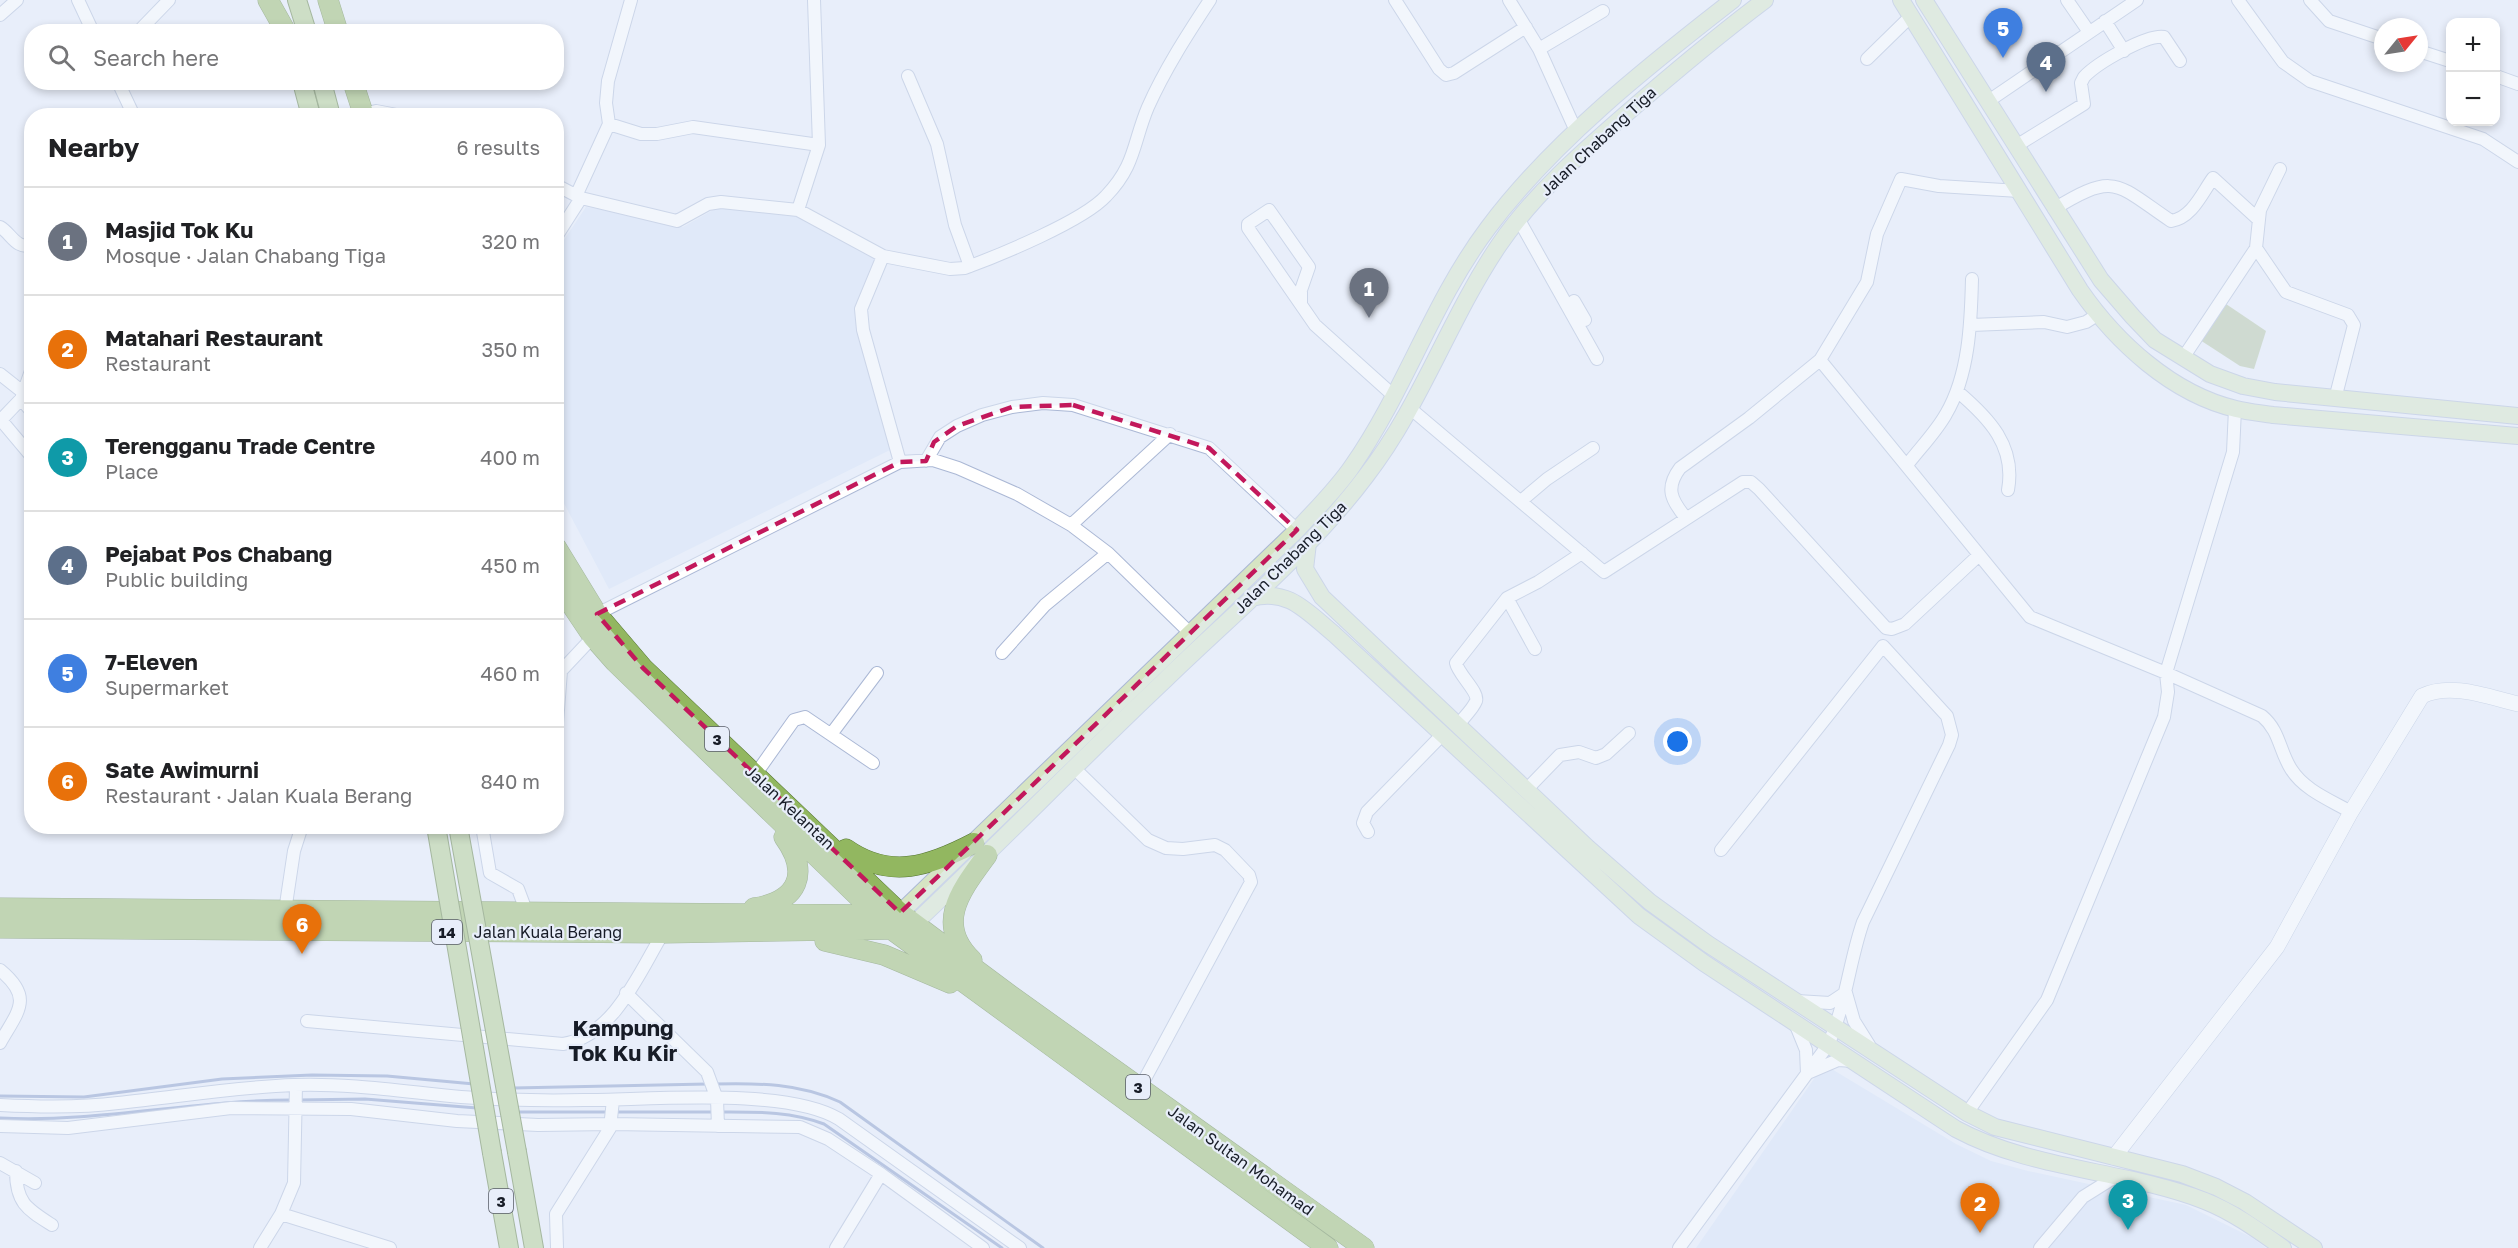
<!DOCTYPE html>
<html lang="en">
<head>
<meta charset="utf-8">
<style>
  body { margin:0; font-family:"Golos Text",sans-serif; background:#f2f2f2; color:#202124 }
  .controls { position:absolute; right:18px; top:18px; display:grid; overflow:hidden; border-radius:12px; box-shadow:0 3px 9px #0003 }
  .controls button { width:54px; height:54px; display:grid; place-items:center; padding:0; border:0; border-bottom:2px solid #e0e0e0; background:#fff; color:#202124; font:30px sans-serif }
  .compass { position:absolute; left:2374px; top:18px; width:54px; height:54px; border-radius:50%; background:#fff; box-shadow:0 3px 9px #0003; rotate:60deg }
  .you { position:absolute; left:1678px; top:742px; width:21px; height:21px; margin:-15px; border:4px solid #fff; border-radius:50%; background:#1a73e8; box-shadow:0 0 0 9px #1a73e833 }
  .badge { display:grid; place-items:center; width:39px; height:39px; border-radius:50%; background:#517c00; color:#fff; font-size:20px; font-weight:700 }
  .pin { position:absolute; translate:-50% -50px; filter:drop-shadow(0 2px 3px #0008) }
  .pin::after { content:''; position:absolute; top:32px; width:21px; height:18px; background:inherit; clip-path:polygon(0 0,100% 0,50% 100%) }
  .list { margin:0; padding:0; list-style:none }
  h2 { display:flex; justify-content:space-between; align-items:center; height:78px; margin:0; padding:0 24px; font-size:26px }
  h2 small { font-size:20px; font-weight:400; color:#757577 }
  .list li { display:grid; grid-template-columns:39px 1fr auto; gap:18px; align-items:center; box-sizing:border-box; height:108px; padding:0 24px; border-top:2px solid #e0e0e0 }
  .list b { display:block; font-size:22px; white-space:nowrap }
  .list p { margin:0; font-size:20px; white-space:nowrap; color:#757577 }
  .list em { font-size:20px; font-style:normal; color:#757577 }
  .icon { flex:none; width:33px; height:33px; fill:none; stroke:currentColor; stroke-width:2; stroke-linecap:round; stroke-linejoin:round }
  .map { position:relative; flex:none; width:2518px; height:1248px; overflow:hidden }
  .search { position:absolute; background:#fff; box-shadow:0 3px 9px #0003; left:24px; top:24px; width:540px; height:66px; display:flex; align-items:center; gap:15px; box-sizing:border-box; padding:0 21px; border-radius:24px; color:#757577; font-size:22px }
  .panel { position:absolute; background:#fff; box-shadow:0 3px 9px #0003; left:24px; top:108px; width:540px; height:726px; border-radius:24px }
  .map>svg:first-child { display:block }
</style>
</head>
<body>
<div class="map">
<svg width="2518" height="1248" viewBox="0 0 2518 1248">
  <rect width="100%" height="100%" fill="#e8eefa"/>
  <!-- built -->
  <path fill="#d7e2f8" d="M720 206 799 212 878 259 857 313 894 448 609 589 557 490 556 252 586 207 669 221 683 227Z
    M1830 1068 1956 1144 1991 1161 2028 1171 2186 1205 2251 1237 2266 1248H1696L1818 1073Z"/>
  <!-- green -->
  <path fill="#b1c2a1" d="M2226 304 2266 331 2254 369 2240 366 2200 340Z"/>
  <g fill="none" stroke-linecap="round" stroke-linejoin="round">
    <!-- stream -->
    <path stroke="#8096c6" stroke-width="3" d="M714 1084C759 1083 799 1083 840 1102L1043 1248
      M513 1088 707 1084
      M0 1096 84 1097 222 1079 312 1075 387 1076 474 1084
      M298 1100 365 1099 477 1108
      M516 1112H609
      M615 1112H714
      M720 1112C756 1112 790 1111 824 1124L1002 1248
      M0 1118C98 1123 194 1100 291 1100"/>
    <defs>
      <path id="minor" d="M78 0 93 32
        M1395 0 1439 69 1446 75 1454 73 1526 27
        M1509 0 1539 49 1576 131
        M2067 0 2089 32
        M2238 0 2283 62 2310 81 2483 139 2518 162
        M2310 0 2329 21 2383 39
        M0 15 17 0
        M2105 21 2124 51
        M138 32 169 0
        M1539 49 1603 11
        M2419 51 2450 61
        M1867 59 1911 16
        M908 76 937 144 955 225 970 266
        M2496 76 2518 84
        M118 82 134 116
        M1987 102 2137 0
        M363 114 376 111 402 116
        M227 116 228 115
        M609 124 641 134H657L693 127 819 145
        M2016 146 2084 104 2081 83 2084 77C2097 63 2147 34 2164 37L2180 61
        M556 185 581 198 677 221 708 204 721 202 798 210 883 256 950 269 965 268C1000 255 1083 221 1106 196 1136 165 1133 142 1148 107 1165 69 1187 35 1210 0
        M576 196 609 124 606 103 608 81 631 0
        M2054 209C2116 171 2116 184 2171 221 2192 218 2202 193 2213 178L2259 220
        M798 210 819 145 814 0
        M1519 220 1597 359
        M0 227C11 233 16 250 32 245
        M556 237 581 198
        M2256 248 2286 292 2348 315 2354 325 2335 399
        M883 256 861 309 863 330 900 462
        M1574 301 1585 320
        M1301 304V290L1309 267 1269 210 1248 224V228L1315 325 1394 396
        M1971 325 2044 322 2067 327 2086 322 2097 315
        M2183 358 2256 248 2260 210 2280 169
        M1820 360 2030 617 2166 673 2262 716C2280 731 2279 750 2291 769 2304 790 2330 800 2351 812
        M0 374 24 393
        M1957 391C1989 418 2016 446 2008 490
        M21 399 32 412
        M1411 409 1604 572 1743 482H1751L1759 489 1886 628 1892 629 1905 624 1978 556
        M1 420 32 457
        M0 421 21 399 32 368
        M926 461 940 437 957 426 982 415 1012 407 1043 403 1073 405 1209 448 1297 530
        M1907 465C1920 448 1936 432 1946 414 1969 375 1971 323 1972 279
        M1521 501 1547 479 1593 448
        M1686 518C1671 500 1665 488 1680 468L1749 418 1820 360 1867 282 1877 234 1901 179 1939 186 2019 191
        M1071 525 1170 434
        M1507 598 1535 649
        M597 614 900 462 933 460 958 468 1017 494 1071 525 1108 553 1189 632
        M1002 653 1045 605 1108 553
        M557 723 561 671 593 637
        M1458 725C1463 718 1473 709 1476 701 1479 692 1458 674 1456 663L1507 598 1538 582 1582 553
        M832 733 877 673
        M1073 767 1148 840 1166 848 1183 849 1215 845 1225 850 1249 875 1251 882 1140 1088
        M755 775 794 720 805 717 873 763
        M1526 790 1560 755 1579 752 1596 758 1606 754 1629 733
        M482 826 490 873 518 889 527 913
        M1368 832 1363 823 1367 812 1442 735
        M285 911 294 851 302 826
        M0 970C34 998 18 1011 0 1043
        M626 993 707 1072 717 1099 718 1126
        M1846 993 1854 1021 1869 1045
        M1797 1001 1830 1003 1845 993
        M307 1021 563 1044C614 1036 639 973 663 933
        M1795 1023 1806 1050 1807 1074
        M1810 1072 1838 1060 1853 1061
        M296 1085 294 1183 281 1214 390 1248
        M0 1105C39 1107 79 1108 118 1103 177 1097 235 1087 294 1085 350 1083 406 1092 461 1097 502 1100 543 1101 584 1100 649 1100 786 1087 839 1119L1020 1248
        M1967 1113 2047 1000 2164 717 2168 692 2166 673 2233 452 2235 409
        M0 1126 68 1128 231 1108 351 1109 457 1121 538 1125 612 1124 800 1127 828 1139 881 1174 983 1248
        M0 1163 35 1183
        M16 1171C16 1203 27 1209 52 1225
        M260 1248 281 1214
        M557 1248 556 1214 610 1128 613 1100
        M836 1248 881 1174
        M1679 1248 1828 1045C1846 1005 1849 962 1863 922L1949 745 1952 735 1947 716 1883 646 1721 850
        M2040 1248 2083 1197 2115 1177"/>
      <path id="tertiary" d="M2114 1157 2277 947 2351 812 2422 696C2451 682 2488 697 2518 704"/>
      <path id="secondary" d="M1901 0 2080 290C2116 342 2172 394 2236 409 2248 412 2260 413 2273 415L2518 436
        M1924 0 2101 280 2133 317 2155 340 2210 374 2243 386 2275 392 2518 416
        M1308 543 1305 569 1322 597 1588 848 1650 902 1708 944 1967 1113 1995 1127 2182 1174 2216 1187 2245 1202 2314 1248
        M1251 598C1288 588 1306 611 1334 634L1639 916 1704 963 1956 1129C2032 1170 2125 1170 2205 1201 2233 1212 2259 1231 2283 1248
        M900 913 1297 530C1316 509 1337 489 1353 465 1405 390 1433 301 1488 228 1552 142 1648 66 1733 0
        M914 924C999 844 1080 760 1165 680 1233 614 1309 552 1366 476 1421 405 1449 319 1499 245 1534 194 1581 153 1627 113 1672 74 1717 36 1765 0"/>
      <path id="primary" d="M297 0 307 32
        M302 82 311 116
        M517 1152 534 1248
        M492 1153 509 1248"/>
      <path id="trunk" d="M268 0 286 32
        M328 0 338 32
        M353 82 364 116
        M556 547 597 614 643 668 900 913 1010 995 1364 1248
        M556 582 593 637 615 662 895 932 1328 1248
        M846 849C890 880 930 866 974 843
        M0 908 882 915
        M754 908C799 901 810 873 784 837
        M0 928 663 933 900 929
        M825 941 884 955 950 983
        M972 960C933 923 963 888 987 855"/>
    </defs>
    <!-- minor casing -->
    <use href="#minor" stroke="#abb8d5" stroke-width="14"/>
    <!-- tertiary casing -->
    <use href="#tertiary" stroke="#abb8d5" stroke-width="16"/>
    <!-- secondary casing -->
    <use href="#secondary" stroke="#abb8d5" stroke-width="18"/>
    <!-- primary casing -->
    <use href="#primary" stroke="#557532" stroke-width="20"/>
    <!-- trunk casing -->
    <use href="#trunk" stroke="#557532" stroke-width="21"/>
    <!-- minor -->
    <use href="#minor" stroke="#fff" stroke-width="12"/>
    <!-- tertiary -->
    <use href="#tertiary" stroke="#fff" stroke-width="15"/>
    <!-- secondary -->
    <use href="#secondary" stroke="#d6e4c3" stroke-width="16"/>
    <!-- primary -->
    <use href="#primary" stroke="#adc988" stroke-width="18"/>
    <!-- trunk -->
    <use href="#trunk" stroke="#92b760" stroke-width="20"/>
    <defs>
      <path id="primary-bridge" d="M322 82 331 116
        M436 826 492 1153
        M458 826 517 1152"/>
    </defs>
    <!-- primary-bridge casing -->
    <use href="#primary-bridge" stroke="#557532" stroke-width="20" stroke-linecap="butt"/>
    <!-- primary-bridge -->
    <use href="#primary-bridge" stroke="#adc988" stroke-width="18"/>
  </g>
  <!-- marked area -->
  <path d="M0 0H2518V1248H0ZM1073 405 1209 448 1297 530 900 913 643 668 597 614 900 462 926 461 934 442 957 426 1012 407Z" fill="#e8eefa" fill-opacity=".55" fill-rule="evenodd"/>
  <path fill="none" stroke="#c2185b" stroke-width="4.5" stroke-dasharray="12 8" stroke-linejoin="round" d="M1073 405 1209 448 1297 530 900 913 643 668 597 614 900 462 926 461 934 442 957 426 1012 407Z"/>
  <g text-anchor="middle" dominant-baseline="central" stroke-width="4.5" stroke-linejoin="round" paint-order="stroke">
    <!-- shield labels -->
    <g fill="#e8eefa" stroke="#565b66" stroke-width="1.5">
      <rect x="705" y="727" width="24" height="24" rx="4.5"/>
      <rect x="432" y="920" width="30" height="24" rx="4.5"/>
      <rect x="1126" y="1075" width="24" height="24" rx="4.5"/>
      <rect x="489" y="1189" width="24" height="24" rx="4.5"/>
    </g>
    <g font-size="15" font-weight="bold" fill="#171c27">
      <text x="717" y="739">3</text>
      <text x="447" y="932">14</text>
      <text x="1138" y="1087">3</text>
      <text x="501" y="1201">3</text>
    </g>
    <!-- street labels -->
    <g font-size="16" fill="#171c27" stroke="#e8eefa">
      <text transform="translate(1598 141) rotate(-43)">Jalan Chabang Tiga</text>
      <text transform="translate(1290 557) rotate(-45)">Jalan Chabang Tiga</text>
      <text transform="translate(790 807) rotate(43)">Jalan Kelantan</text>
      <text x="548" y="932">Jalan Kuala Berang</text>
      <text transform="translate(1241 1160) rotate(36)">Jalan Sultan Mohamad</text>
    </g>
    <!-- district labels -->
    <g font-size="22" font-weight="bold" fill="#171c27" stroke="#e8eefa">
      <text x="623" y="1027">Kampung<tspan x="623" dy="25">Tok Ku Kir</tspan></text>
    </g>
  </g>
</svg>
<div class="controls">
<button>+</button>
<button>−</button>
</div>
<svg class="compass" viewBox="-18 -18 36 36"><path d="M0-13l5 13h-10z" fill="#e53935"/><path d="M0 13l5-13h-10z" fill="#757577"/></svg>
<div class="you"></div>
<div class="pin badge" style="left:1369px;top:318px;background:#6b7280">1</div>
<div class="pin badge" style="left:1980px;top:1233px;background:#e8710a">2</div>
<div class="pin badge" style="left:2128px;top:1230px;background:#0f9aa8">3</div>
<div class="pin badge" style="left:2046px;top:92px;background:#5c6f8a">4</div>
<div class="pin badge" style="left:2003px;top:58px;background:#3f7fe0">5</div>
<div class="pin badge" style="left:302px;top:954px;background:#e8710a">6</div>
<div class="search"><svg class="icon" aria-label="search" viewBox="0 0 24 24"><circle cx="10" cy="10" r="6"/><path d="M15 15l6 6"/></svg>Search here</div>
<section class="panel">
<h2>Nearby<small>6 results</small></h2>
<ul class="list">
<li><span class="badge" style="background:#6b7280">1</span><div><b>Masjid Tok Ku</b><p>Mosque · Jalan Chabang Tiga</p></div><em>320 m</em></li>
<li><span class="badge" style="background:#e8710a">2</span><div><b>Matahari Restaurant</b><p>Restaurant</p></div><em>350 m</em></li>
<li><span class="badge" style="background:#0f9aa8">3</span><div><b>Terengganu Trade Centre</b><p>Place</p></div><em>400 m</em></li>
<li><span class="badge" style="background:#5c6f8a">4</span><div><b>Pejabat Pos Chabang</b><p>Public building</p></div><em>450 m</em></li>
<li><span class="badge" style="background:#3f7fe0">5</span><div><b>7-Eleven</b><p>Supermarket</p></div><em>460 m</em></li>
<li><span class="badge" style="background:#e8710a">6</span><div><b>Sate Awimurni</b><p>Restaurant · Jalan Kuala Berang</p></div><em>840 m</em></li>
</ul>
</section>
</div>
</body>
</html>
